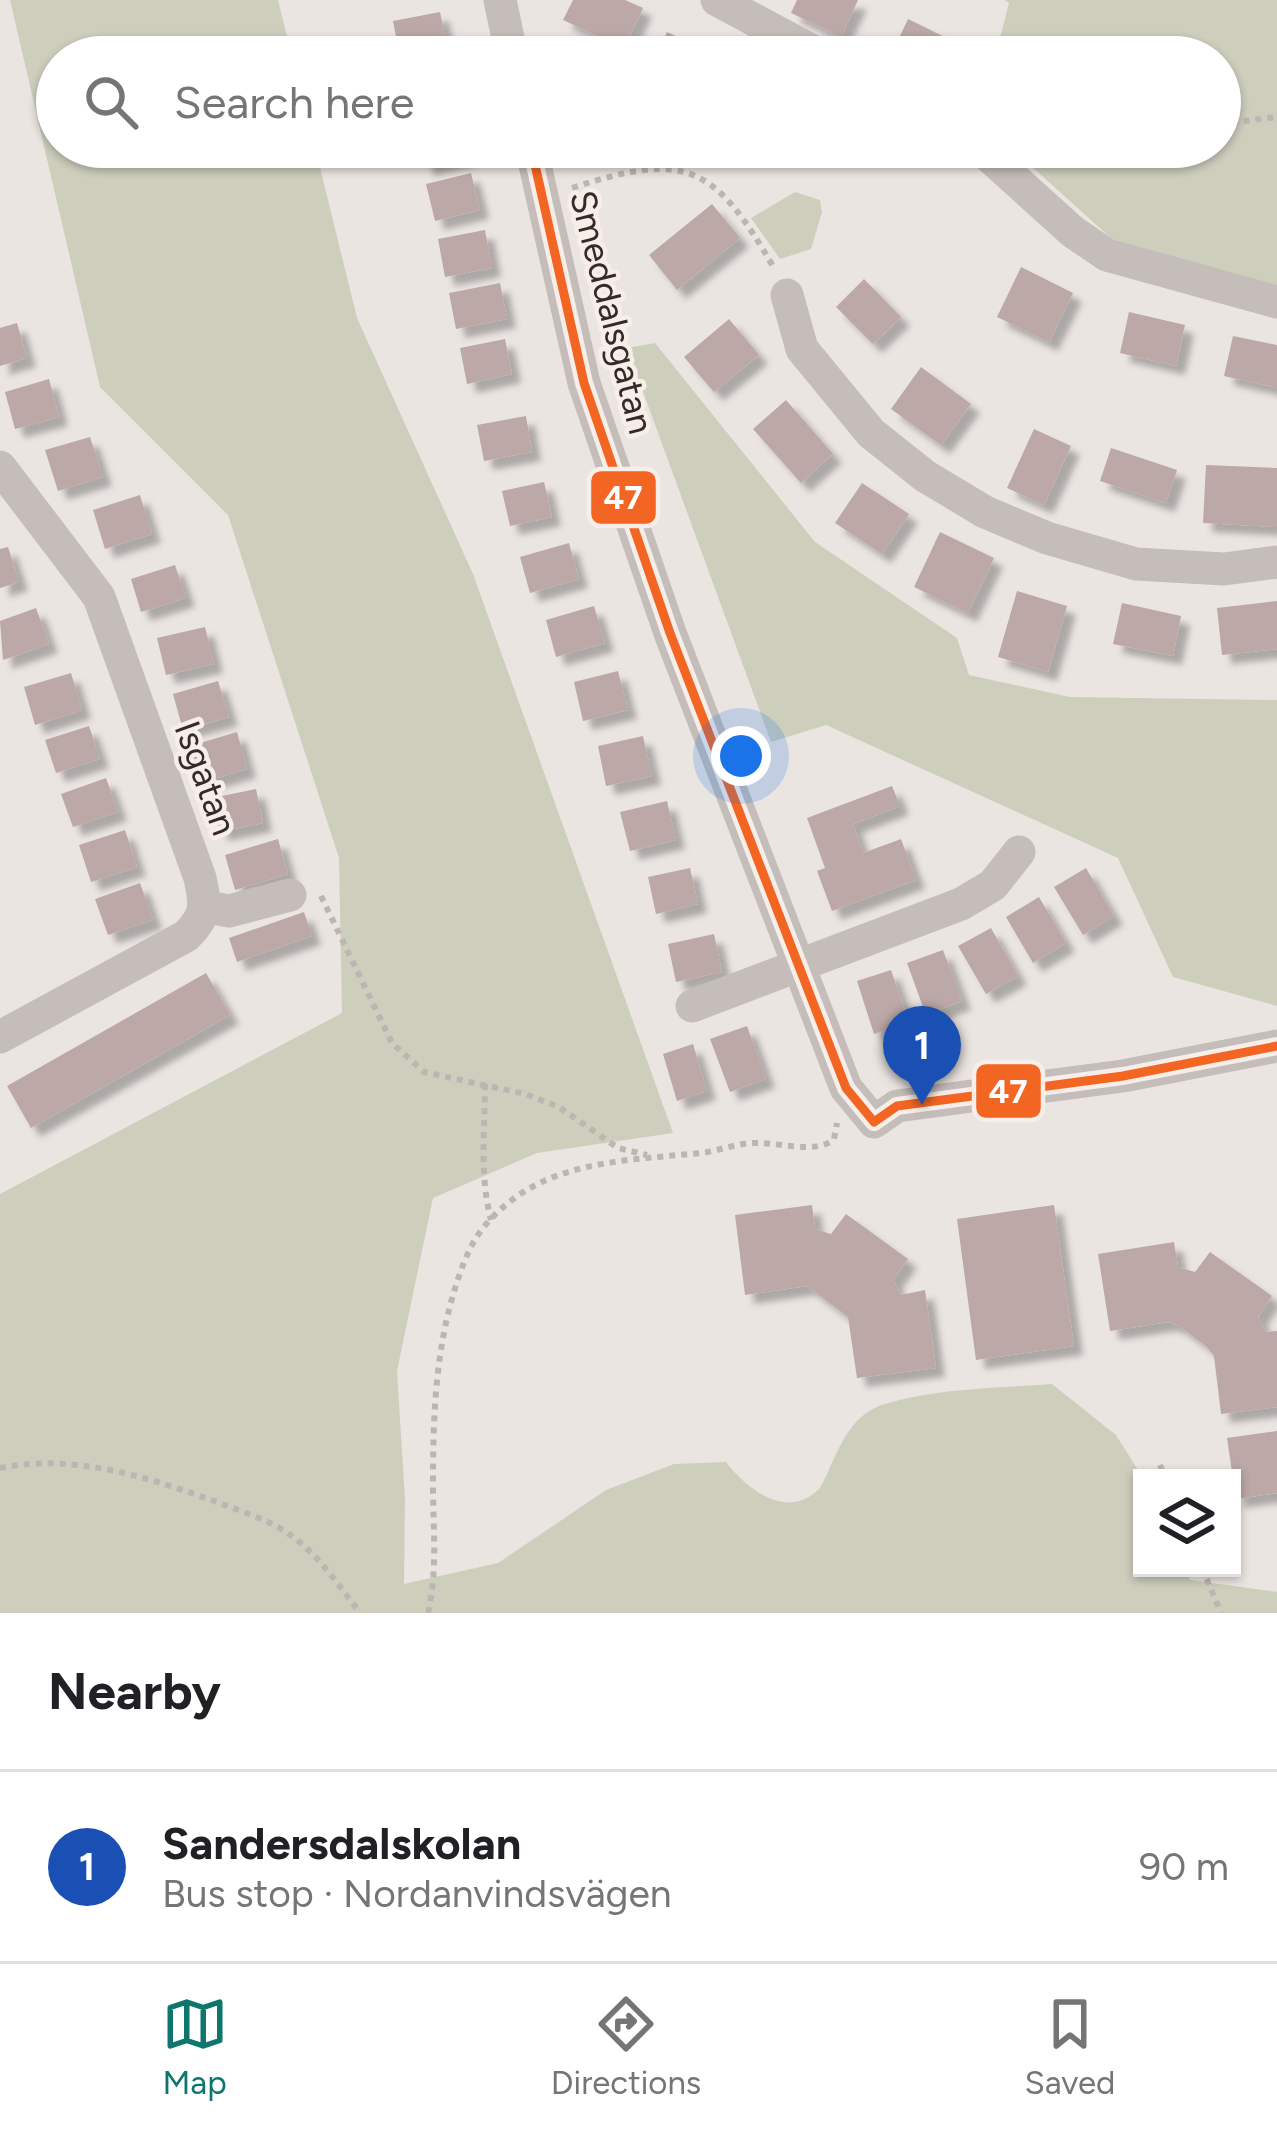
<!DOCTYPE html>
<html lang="en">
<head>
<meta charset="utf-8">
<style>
  body { margin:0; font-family:Figtree,sans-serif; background:#f6f6f6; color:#202124 }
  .controls { position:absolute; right:36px; bottom:36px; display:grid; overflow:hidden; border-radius:0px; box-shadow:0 3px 9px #0004 }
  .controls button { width:108px; height:108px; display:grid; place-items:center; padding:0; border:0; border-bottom:3px solid #e0e0e0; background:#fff; color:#202124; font:60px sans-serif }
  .you { position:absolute; left:741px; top:756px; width:42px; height:42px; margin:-30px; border:9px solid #fff; border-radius:50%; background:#1a73e8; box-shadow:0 0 0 18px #1a73e833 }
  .badge { display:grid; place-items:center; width:78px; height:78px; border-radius:50%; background:#0f766e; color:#fff; font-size:39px; font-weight:700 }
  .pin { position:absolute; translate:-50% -99px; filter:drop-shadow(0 3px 6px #0008) }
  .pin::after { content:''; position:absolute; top:63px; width:42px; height:36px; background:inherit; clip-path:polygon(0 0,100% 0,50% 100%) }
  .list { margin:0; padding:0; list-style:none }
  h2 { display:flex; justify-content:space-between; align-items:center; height:156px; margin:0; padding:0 48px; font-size:51px }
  h2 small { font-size:39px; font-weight:400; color:#757577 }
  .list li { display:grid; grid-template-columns:78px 1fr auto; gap:36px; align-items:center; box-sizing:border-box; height:192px; padding:0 48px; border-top:3px solid #e0e0e0 }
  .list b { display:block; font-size:45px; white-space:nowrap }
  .list p { margin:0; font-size:39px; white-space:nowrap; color:#757577 }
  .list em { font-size:39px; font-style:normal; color:#757577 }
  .icon { flex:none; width:66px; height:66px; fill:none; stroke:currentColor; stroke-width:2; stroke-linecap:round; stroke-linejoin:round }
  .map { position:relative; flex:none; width:1277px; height:1613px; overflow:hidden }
  .search { position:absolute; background:#fff; box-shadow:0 3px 9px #0004; left:36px; right:36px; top:36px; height:132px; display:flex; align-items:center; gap:30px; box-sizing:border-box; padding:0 42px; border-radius:66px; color:#757577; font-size:45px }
  .sheet { height:348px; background:#fff }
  nav { display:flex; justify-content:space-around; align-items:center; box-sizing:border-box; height:168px; border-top:3px solid #e0e0e0; background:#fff; font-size:33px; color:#757577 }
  nav a { display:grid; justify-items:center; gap:6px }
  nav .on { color:#0f766e }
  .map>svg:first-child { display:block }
</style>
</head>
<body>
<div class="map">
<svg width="1277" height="1613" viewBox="0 0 1277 1613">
  <defs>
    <filter id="shadow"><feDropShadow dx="9" dy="9" stdDeviation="3" flood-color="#0004"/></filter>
  </defs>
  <rect width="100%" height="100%" fill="#ebe5e2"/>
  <!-- green -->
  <path fill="#cecebd" d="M10 0H278L292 57H57V147H315L357 318 473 574 673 1133 537 1153 433 1198 397 1371 405 1499 404 1584 498 1563 606 1490 674 1464 726 1462C747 1489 786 1521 819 1489 821 1487 827 1474 828 1472 841 1443 852 1414 885 1404 937 1388 998 1388 1052 1384L1116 1435 1143 1478 1142 1568H1185L1190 1580 1277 1592V1613H0V1194L342 1013 339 858 228 515 100 387Z
    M1005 0H1277V288L1112 239 1010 147H1220V57H995L1009 3Z
    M795 192 820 200 822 212 811 249 780 259 751 218Z
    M655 343 815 542 957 638 969 675 1070 697 1277 700V1006L1173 977 1118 858 826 725 771 742 627 348Z"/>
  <!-- building -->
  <path fill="#bca8a6" filter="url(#shadow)" d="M573 0H625L643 8 624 48 563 20Z
    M797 0H858L841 37 791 13Z
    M440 12 448 51 400 57 393 21Z
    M908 19 969 49 964 57H890Z
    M667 32 722 57H656Z
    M420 147H465L467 157 425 167Z
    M471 173 480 210 435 221 426 184Z
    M712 204 740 238 677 290 649 255Z
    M485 230 492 268 445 277 438 239Z
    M1021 267 1073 293 1049 342 997 317Z
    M864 279 901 317 873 344 836 307Z
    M500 283 507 319 456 329 449 293Z
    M1129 312 1185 325 1176 366 1120 353Z
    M729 319 759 355 714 392 684 357Z
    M17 323 27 358 0 366V328Z
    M1233 336 1277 345V388L1224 376Z
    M505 339 512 374 467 384 460 348Z
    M921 367 971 404 941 445 891 409Z
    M49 379 59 417 15 429 5 392Z
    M786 400 833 454 801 483 753 429Z
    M526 416 532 452 484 461 477 425Z
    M1034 429 1071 446 1044 505 1007 488Z
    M90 437 103 477 58 491 45 450Z
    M1111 448 1177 470 1166 503 1100 481Z
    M1206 465 1277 468V527L1203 523Z
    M544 482 552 517 510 526 502 491Z
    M862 483 909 514 882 554 835 523Z
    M140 495 152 534 105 549 93 510Z
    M940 532 994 558 968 613 914 587Z
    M569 543 579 579 530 593 520 557Z
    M8 547 19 582 0 588V549Z
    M175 565 186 598 141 612 131 579Z
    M1017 591 1067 606 1048 672 998 657Z
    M1277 601V649L1222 655 1217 608Z
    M1122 603 1181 616 1173 656 1113 644Z
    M594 606 605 643 556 657 546 620Z
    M36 608 49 644 3 660 0 621Z
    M205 627 214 664 166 675 157 638Z
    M618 671 628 710 583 721 574 682Z
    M71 673 82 710 35 725 24 687Z
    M218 681 229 717 183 730 173 694Z
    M89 726 100 759 56 773 45 740Z
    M237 732 247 769 201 783 190 746Z
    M643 736 652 776 606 786 598 746Z
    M106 778 118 812 73 827 61 794Z
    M892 786 900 806 853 824 863 853 901 839 916 880 832 911 817 871 825 868 807 818Z
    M256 789 263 823 219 832 212 798Z
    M667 801 676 840 630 851 620 812Z
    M125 830 137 867 91 882 79 845Z
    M278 839 288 874 235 890 225 855Z
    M690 868 698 904 656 914 648 877Z
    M1086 868 1114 916 1083 935 1054 887Z
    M140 883 153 920 108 935 95 899Z
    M1039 897 1066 943 1033 963 1006 917Z
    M304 912 312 936 237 962 229 938Z
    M991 928 1018 976 986 994 958 946Z
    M714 934 722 972 676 982 668 944Z
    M943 950 962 1001 926 1015 907 963Z
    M891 970 909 1023 874 1034 857 981Z
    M206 973 230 1015 31 1128 7 1086Z
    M747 1026 766 1079 730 1092 710 1039Z
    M693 1044 707 1091 677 1101 663 1054Z
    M812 1205 815 1229 831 1234 846 1214 908 1259 893 1280 901 1295 925 1290 936 1368 857 1378 848 1317 807 1286 745 1295 735 1215Z
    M1054 1205 1074 1346 976 1360 957 1219Z
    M1174 1242 1178 1267 1195 1272 1210 1252 1272 1296 1258 1317 1266 1332 1277 1331V1407L1221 1414 1214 1356 1207 1347 1179 1326 1168 1322 1110 1331 1098 1254Z
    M1277 1431V1493L1236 1499 1227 1438Z"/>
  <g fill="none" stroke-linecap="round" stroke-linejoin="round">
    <!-- path -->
    <path stroke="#bcb6b3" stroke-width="6" stroke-dasharray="6 6" stroke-linecap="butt" d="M1220 118 1236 122 1277 117
      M572 188C687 150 715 166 774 268
      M321 896 392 1043 424 1072 525 1094 559 1107 618 1148 647 1155
      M485 1084C485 1132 479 1173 491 1220
      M1160 1465 1165 1478
      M0 1468C74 1453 147 1477 217 1502 242 1512 271 1520 293 1537 320 1557 340 1587 360 1613
      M1202 1568 1221 1613
      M428 1613C438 1569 433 1530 433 1485 433 1421 435 1357 453 1295 460 1272 468 1247 483 1228 538 1160 621 1161 701 1153 719 1151 736 1143 755 1143 778 1142 816 1155 834 1139L837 1123"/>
    <!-- minor -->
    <path stroke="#c4bdba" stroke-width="33" d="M500 0 512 57
      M717 0 824 57
      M531 147 584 383 670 633 846 1088 874 1122 897 1106 1123 1076 1277 1046
      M979 147 1073 232 1107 255 1277 302
      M787 295 802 349 871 433 925 476 985 512 1047 538 1136 564 1224 569 1277 562
      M0 467 99 597 200 878C206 905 207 916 186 936L0 1037
      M207 907 229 911 290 895
      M692 1006 961 904 993 885 1019 852"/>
    <defs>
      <path id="bus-1" d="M531 147 584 383 670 633 846 1088 874 1122 897 1106 1123 1076 1277 1046"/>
    </defs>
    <!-- bus-1 casing -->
    <use href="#bus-1" stroke="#f7eee9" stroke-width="18"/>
    <!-- bus-1 -->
    <use href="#bus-1" stroke="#f26522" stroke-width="9"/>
  </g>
  <g text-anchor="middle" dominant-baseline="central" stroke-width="9" stroke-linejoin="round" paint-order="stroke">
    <!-- street labels -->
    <g font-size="36" fill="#342b29" stroke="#f7eee9">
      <text transform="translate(612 312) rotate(76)">Smeddalsgatan</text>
      <text transform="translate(206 778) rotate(70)">Isgatan</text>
    </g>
  </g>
  <g stroke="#f7eee9" stroke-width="4.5">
    <rect x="589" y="469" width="69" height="57" rx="12" fill="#f26522"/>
    <rect x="974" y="1062" width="69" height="58" rx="12" fill="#f26522"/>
  </g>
  <g font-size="33" text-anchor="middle" font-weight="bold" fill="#fff">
    <text x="623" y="509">47</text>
    <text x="1008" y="1103">47</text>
  </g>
</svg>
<div class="controls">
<button><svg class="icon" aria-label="layers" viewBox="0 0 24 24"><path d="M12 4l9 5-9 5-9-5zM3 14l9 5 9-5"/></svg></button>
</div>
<div class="you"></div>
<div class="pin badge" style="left:922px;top:1105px;background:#1a4fb4">1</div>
<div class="search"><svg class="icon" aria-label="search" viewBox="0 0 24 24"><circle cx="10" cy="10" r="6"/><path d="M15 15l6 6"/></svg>Search here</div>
</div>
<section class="sheet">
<h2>Nearby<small></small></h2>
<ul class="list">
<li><span class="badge" style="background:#1a4fb4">1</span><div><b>Sandersdalskolan</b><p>Bus stop · Nordanvindsvägen</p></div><em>90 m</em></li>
</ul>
</section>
<nav>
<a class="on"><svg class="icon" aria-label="map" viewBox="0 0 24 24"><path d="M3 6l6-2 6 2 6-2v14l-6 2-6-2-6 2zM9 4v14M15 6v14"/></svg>Map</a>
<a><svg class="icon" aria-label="directions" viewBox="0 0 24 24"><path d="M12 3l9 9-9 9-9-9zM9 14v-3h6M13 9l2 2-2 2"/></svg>Directions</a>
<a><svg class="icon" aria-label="saved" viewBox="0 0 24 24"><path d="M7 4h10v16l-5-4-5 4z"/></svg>Saved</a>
</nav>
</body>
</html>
